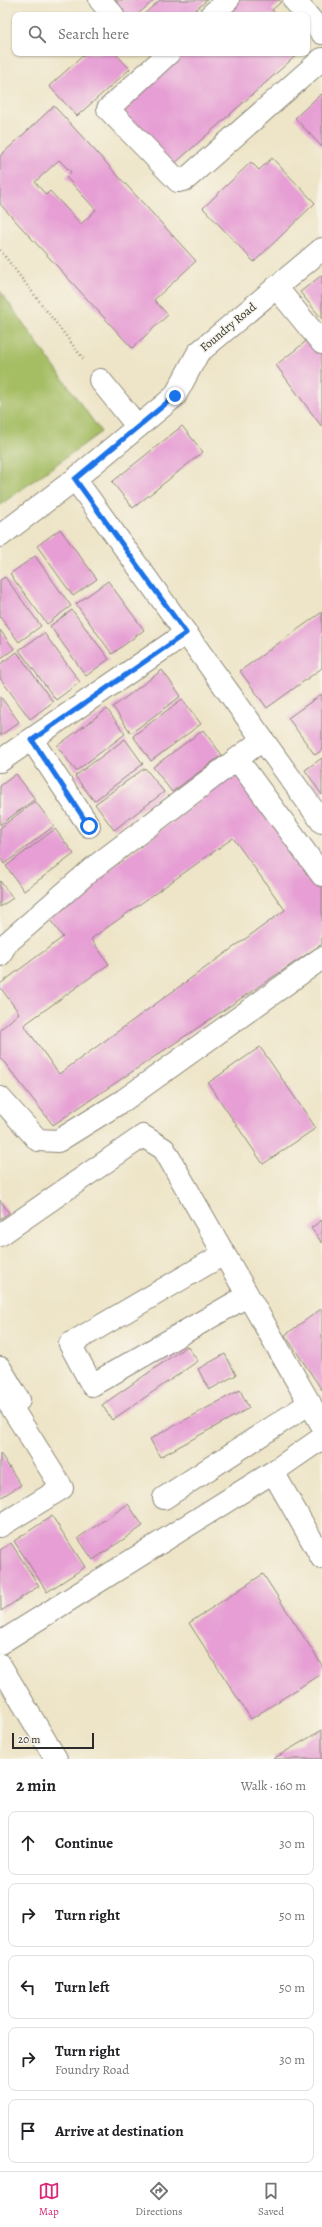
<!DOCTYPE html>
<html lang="en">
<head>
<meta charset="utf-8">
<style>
  body { margin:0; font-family:Alegreya,serif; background:#f2f2f2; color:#202124 }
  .scale { position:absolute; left:12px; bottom:10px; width:82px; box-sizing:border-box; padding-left:4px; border:2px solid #2b2b2b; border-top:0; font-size:11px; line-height:14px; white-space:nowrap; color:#2b2b2b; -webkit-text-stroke:3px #f7f3e8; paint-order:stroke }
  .stop { position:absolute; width:12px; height:12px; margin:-9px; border:3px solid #1a73e8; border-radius:50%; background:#fff }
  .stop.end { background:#1a73e8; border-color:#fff; box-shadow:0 1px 4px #0008 }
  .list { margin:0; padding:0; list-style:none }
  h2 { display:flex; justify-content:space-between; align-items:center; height:52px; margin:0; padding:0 16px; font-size:17px }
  h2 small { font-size:13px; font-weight:400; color:#757577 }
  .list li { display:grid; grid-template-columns:26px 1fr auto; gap:12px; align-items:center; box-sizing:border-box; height:64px; margin:0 8px 8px; padding:0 8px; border:1px solid #e0e0e0; border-radius:8px }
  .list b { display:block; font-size:15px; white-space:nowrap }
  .list p { margin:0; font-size:13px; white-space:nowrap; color:#757577 }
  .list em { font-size:13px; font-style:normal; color:#757577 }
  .icon { flex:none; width:22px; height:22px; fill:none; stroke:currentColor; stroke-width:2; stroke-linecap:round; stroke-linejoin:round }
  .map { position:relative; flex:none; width:322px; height:1759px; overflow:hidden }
  .search { position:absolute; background:#fff; box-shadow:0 1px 3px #0004; left:12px; right:12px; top:12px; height:44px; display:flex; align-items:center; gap:10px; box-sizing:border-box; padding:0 14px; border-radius:8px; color:#757577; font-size:15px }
  .sheet { height:412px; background:#fff }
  nav { display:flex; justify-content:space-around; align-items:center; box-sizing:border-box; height:56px; border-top:1px solid #e0e0e0; background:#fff; font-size:11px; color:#757577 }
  nav a { display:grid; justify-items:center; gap:2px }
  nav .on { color:#db2777 }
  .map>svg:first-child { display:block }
</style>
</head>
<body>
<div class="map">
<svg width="322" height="1759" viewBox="0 0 322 1759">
  <rect width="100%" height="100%" fill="#f7f3e8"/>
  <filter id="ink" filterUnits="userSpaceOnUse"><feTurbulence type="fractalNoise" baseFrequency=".025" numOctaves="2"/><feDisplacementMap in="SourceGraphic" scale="8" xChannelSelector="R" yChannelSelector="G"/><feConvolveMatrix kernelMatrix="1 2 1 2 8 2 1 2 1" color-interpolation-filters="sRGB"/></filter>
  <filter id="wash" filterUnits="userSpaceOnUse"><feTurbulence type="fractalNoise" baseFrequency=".012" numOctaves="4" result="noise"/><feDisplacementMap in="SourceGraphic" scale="16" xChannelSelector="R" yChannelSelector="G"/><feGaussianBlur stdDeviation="0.9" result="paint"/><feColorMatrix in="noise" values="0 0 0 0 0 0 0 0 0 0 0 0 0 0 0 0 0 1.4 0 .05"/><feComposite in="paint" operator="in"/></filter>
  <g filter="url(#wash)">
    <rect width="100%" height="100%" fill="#eee5c8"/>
    <!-- green -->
    <path fill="#a5bd63" stroke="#687447" d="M0 291 101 432 0 505Z"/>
    <g id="blocks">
      <!-- building -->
      <path fill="#e69ed4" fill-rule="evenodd" d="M112 0H154L137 15H124Z
        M160 0H207L190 15H143Z
        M238 0H279L281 2 272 10 277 15H223Z
        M86 53H115L130 69 77 116 49 86Z
        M183 53H299L172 166 120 112Z
        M321 94 322 95V147L295 118Z
        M54 106 196 261 154 300 168 315 132 348 0 204V156ZM59 160 71 172 66 177 96 210 81 224 50 191 46 195 35 182Z
        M272 158 315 203 254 262 203 208 251 162 259 170Z
        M322 275V319L300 292Z
        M309 339 322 355V427L276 365Z
        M182 426 203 452 133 508 112 482Z
        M60 529 97 579 73 596 37 546Z
        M35 556 71 606 47 624 10 574Z
        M5 577 41 626 19 642 0 617V580Z
        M108 581 144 630 112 654 76 604Z
        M72 610 109 659 86 676 50 626Z
        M322 612V668L267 708 240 671Z
        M0 630 14 649 0 659Z
        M44 633 80 682 56 700 19 650Z
        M17 652 53 702 30 719 0 678V664Z
        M162 670 181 696 131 733 113 707Z
        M322 694V750L315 755 288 718Z
        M0 696 19 722 0 736Z
        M182 699 201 724 151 761 133 736Z
        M107 709 125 734 76 771 57 746Z
        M203 730 222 755 172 792 153 767Z
        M125 739 143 764 94 801 75 776Z
        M322 758V795L305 770Z
        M145 768 164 792 114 830 95 804Z
        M238 771 322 886V944L53 1125 0 1057V1030L19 1013 0 987V984L63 937 48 917ZM233 838 285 910 59 1074 24 1025 109 964 91 939Z
        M16 774 35 799 0 825V786Z
        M35 801 54 826 4 864 0 857V828Z
        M55 829 74 854 24 891 6 866Z
        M0 881 13 898 0 907Z
        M260 1047 316 1128 263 1164 208 1083Z
        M0 1200 9 1213 0 1219Z
        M322 1220V1243L311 1228Z
        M321 1309 322 1310V1390L285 1335Z
        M187 1346 198 1361 112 1420 102 1405Z
        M225 1354 236 1375 209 1390 198 1369Z
        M240 1390 249 1408 160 1457 150 1439Z
        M0 1453 21 1485 0 1498Z
        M128 1504 143 1526 93 1560 78 1538Z
        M52 1516 85 1567 47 1592 14 1541Z
        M11 1543 39 1586 1 1611 0 1550Z
        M263 1574 322 1665V1673L251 1719 189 1623Z
        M322 1730V1759H273Z"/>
    </g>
  </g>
  <g filter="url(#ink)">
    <use href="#blocks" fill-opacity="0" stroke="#8c887a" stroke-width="1"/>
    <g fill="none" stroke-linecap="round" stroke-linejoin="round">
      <defs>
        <path id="minor" d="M100 0 113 15
          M294 0 307 15
          M211 15 228 0
          M307 15 322 33
          M169 53 108 109 178 181 186 179 322 59
          M276 287 322 343
          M100 380 138 427
          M75 479 322 822
          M0 536 75 479 175 396 198 353 322 249
          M32 740 89 826
          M237 759 322 875
          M0 761 186 633
          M0 955 6 944 93 868 262 740
          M0 1098 38 1140 58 1141 124 1100 322 958
          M0 1235 143 1136 164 1149 322 1425
          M222 1255 70 1344 92 1385 247 1296
          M0 1368 19 1400
          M0 1389 62 1488 0 1526
          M273 1472 322 1558
          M164 1498 310 1403
          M0 1643 273 1472 322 1438
          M0 1665 56 1759"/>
      </defs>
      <!-- minor casing -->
      <use href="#minor" stroke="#8c887a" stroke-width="24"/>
      <!-- path -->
      <path stroke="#8c887a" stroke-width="2.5" stroke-dasharray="1 3" stroke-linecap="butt" d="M0 250 85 361"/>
      <!-- minor -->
      <use href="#minor" stroke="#fff" stroke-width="22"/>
    </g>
  </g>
  <g fill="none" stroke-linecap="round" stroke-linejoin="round" filter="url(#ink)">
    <!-- route -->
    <path stroke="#1a73e8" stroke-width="5" d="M89 826 32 740 186 633 75 479 175 396"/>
  </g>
  <g text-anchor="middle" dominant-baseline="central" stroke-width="3" stroke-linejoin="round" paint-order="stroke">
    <!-- street labels -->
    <g font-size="12" fill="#2b2b2b" stroke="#f7f3e8">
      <text transform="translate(228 327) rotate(-40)">Foundry Road</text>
    </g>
  </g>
</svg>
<div class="scale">20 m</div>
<div class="stop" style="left:89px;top:826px"></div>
<div class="stop end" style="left:175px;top:396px"></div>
<div class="search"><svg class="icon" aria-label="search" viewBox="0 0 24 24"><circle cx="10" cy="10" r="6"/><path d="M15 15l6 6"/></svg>Search here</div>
</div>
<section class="sheet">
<h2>2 min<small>Walk · 160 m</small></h2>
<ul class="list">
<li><svg class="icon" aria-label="ahead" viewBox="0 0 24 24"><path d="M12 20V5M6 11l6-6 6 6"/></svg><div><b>Continue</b></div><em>30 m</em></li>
<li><svg class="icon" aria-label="right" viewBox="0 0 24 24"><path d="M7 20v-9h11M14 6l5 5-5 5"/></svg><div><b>Turn right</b></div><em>50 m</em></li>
<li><svg class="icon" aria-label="left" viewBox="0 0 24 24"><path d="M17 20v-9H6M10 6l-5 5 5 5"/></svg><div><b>Turn left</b></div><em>50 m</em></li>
<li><svg class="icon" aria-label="right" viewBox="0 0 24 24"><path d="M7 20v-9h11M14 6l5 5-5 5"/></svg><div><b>Turn right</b><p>Foundry Road</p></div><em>30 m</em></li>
<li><svg class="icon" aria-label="arrive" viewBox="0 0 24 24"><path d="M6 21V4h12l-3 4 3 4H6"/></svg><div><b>Arrive at destination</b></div></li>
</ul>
</section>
<nav>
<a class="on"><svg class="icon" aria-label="map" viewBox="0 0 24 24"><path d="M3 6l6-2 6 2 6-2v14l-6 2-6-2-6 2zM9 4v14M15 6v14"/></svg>Map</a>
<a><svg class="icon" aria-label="directions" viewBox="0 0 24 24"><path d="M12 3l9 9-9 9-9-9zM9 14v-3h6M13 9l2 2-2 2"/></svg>Directions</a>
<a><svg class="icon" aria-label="saved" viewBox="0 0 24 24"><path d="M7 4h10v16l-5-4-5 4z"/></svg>Saved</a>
</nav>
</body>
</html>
